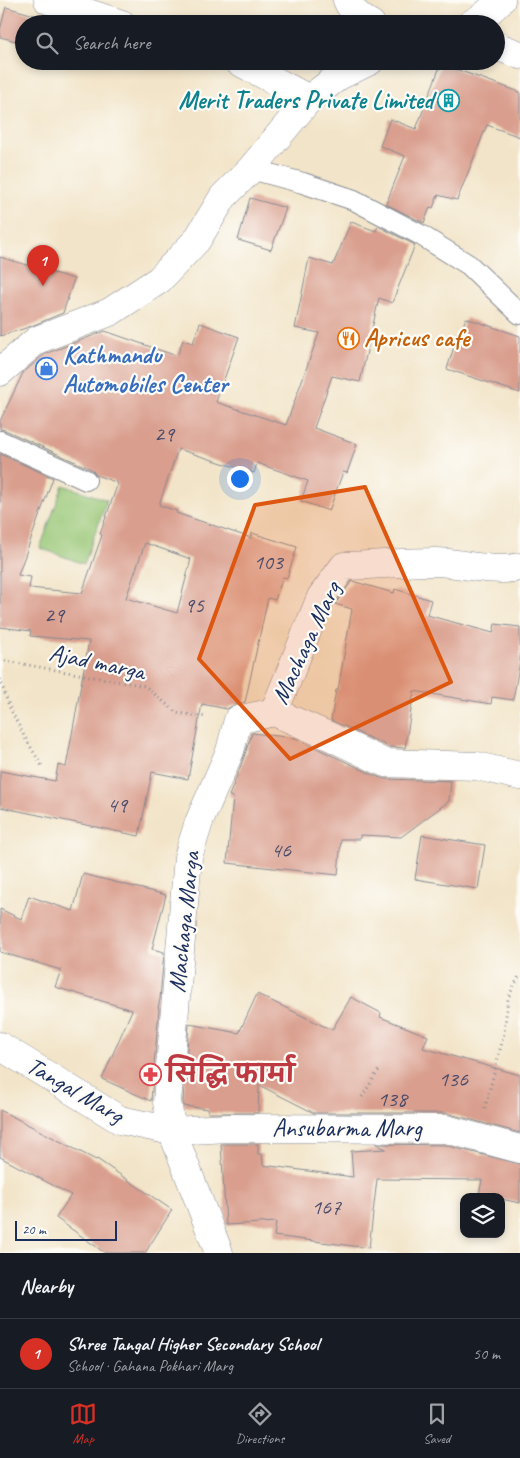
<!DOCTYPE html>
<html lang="en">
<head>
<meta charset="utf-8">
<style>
  body { margin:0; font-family:Caveat,"Playpen Sans Deva",sans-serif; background:#242831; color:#f1f3f6 }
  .controls { position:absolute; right:15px; bottom:15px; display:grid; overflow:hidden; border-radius:10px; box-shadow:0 2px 8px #0003 }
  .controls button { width:45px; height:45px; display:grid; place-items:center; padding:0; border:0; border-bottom:1px solid #363941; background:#171b24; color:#f1f3f6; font:25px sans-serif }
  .scale { position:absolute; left:15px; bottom:12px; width:102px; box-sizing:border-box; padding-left:5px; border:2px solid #1b2f5e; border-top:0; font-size:14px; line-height:18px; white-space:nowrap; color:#1b2f5e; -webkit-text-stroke:4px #fdfcf7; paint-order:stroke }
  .you { position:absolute; left:239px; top:478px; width:18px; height:18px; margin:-12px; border:4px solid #fff; border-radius:50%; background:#1a73e8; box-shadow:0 0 0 8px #1a73e833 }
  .badge { display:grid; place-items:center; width:32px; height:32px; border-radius:50%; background:#d93025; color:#fff; font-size:16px; font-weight:700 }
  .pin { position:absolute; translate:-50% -41px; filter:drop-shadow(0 1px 2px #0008) }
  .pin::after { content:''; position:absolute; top:26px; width:18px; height:15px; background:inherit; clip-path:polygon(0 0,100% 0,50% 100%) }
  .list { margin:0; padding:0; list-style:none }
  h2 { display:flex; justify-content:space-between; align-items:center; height:65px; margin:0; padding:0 20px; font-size:21px }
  h2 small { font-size:16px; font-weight:400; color:#9ea1a6 }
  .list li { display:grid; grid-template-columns:32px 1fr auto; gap:15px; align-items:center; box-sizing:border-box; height:70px; padding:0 20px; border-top:1px solid #363941 }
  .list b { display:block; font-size:19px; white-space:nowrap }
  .list p { margin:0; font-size:16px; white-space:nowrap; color:#9ea1a6 }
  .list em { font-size:16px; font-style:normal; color:#9ea1a6 }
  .icon { flex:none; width:28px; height:28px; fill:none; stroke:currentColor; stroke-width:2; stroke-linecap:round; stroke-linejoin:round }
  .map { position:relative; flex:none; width:520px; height:1253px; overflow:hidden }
  .search { position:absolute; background:#171b24; box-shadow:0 2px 8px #0003; left:15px; right:15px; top:15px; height:55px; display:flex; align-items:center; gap:12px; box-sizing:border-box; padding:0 18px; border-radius:28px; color:#9ea1a6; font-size:19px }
  .sheet { height:135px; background:#171b24 }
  nav { display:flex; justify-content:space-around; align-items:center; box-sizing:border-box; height:70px; border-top:1px solid #363941; background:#171b24; font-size:14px; color:#9ea1a6 }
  nav a { display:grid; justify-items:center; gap:2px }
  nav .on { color:#d93025 }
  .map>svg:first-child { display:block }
</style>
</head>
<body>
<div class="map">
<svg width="520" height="1253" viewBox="0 0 520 1253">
  <rect width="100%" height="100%" fill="#fdfcf7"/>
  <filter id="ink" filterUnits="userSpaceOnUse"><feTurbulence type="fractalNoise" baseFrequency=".02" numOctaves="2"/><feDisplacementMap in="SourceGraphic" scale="10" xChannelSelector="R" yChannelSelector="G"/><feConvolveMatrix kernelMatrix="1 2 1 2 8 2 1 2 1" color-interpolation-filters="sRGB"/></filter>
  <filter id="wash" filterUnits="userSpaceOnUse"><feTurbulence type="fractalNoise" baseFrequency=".0096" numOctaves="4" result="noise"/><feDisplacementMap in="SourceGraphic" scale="20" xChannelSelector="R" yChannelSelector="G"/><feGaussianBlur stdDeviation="1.12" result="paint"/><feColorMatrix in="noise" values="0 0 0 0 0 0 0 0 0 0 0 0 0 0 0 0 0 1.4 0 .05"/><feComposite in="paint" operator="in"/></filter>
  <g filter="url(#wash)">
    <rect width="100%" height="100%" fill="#f2e4c8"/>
    <!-- green -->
    <path fill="#98c675" stroke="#5a7a6a" d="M63 485 107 500 84 564 40 548Z"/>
    <g id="blocks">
      <!-- building -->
      <path fill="#d99e8d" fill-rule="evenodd" d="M6 7 66 24H24V43L0 37V30Z
        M441 64 520 92V137L487 125 457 200 438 195 433 208 430 207 424 223 386 204 405 156 380 146 390 119 416 129Z
        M250 198 286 208 271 250 238 240Z
        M351 222 376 231 378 226 415 245 392 303 379 298 360 382 332 376 314 428 357 444 347 473 343 472 329 511 301 501 308 481 257 463 254 473 178 449 159 505 177 511 176 513 251 538 252 533 297 547 287 578 283 577 275 600 268 598 245 702 234 705 227 709 202 704 188 779 152 772 139 836 0 807V771L55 781 58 765 66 767 89 641 30 636 31 631 0 627V454L53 478 18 575 31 577 29 588 82 593 102 535 100 534 118 483 96 475 91 469 5 430 0 429V421L23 373 45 354 105 331 177 356 183 340 193 343 200 323 239 337 216 402 286 425 319 333 295 328 309 258 333 265ZM145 543 191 559 177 613 126 598Z
        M0 257 74 279 63 313 29 327 0 336Z
        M466 318 520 336V393L447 369 457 337H459Z
        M352 581 394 593 395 589 431 600 427 615 493 633 495 624 520 627V661L513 700 492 697 491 704 414 691 405 748 389 747 331 720 336 690H338L352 609 335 604Z
        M252 733 295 738 378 777 384 779 451 781 449 801 401 837 360 835V839H341L338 875 227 863 233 797 229 796 244 757Z
        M422 835 485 845 478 889 415 879Z
        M83 874 166 895 152 949 164 952 160 999 158 1008 159 1009 151 1101 102 1079 132 1010 55 987 61 970 0 952V909L21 919 29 896 73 911Z
        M257 994 332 1030 351 997 381 1013 380 1017 428 1036 423 1048 520 1075V1133L446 1113H314L259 1085 258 1113H208V1109L184 1106 183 1101 189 1024 239 1033Z
        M0 1110 96 1160 97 1159 172 1210 145 1253H105L56 1218 71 1195 0 1157Z
        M221 1144H258V1154H262L263 1165 353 1177 351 1151 386 1149 376 1144 444 1145 520 1164V1203L501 1199V1197H488L479 1195 482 1180 377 1179 369 1248 274 1236 276 1222 226 1225Z"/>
    </g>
  </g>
  <g filter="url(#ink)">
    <use href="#blocks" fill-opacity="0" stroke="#868a93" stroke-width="1"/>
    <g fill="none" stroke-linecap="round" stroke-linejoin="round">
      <defs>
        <path id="service" d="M251 169 303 183 354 200 419 234 469 265 520 314
          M0 441 86 480"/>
        <path id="minor" d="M48 0 122 24
          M347 0C351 10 361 19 371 24
          M471 24 484 16 501 0
          M496 46 520 55
          M238 61 309 99
          M0 372 37 340 110 312 159 280 197 240 223 197 251 169 309 99 339 76 370 61
          M520 567C493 573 463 563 436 562 405 562 374 565 344 566L321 597 274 712 238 720 230 751 199 822 188 857 167 1102 172 1131 228 1128 446 1129 520 1149
          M274 712 329 736 385 763 477 766 520 776
          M0 1046 120 1120 172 1131 219 1253"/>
      </defs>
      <!-- service casing -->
      <use href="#service" stroke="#868a93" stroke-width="22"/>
      <!-- minor casing -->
      <use href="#minor" stroke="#868a93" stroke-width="29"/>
      <!-- path -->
      <path stroke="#868a93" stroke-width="3" stroke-dasharray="1 4" stroke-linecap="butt" d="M0 660 145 686 177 713 207 717
        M0 679 9 706 24 736 42 766
        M362 1097 380 1068
        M485 1108 504 1034 508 998 520 974"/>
      <!-- service -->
      <use href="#service" stroke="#fff" stroke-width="20"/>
      <!-- minor -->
      <use href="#minor" stroke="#fff" stroke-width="28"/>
    </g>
  </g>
  <!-- marked area -->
  <path fill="#de5710" fill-opacity="0.2" stroke="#de5710" stroke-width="4" stroke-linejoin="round" d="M365 487 451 682 290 759 199 659 255 505Z"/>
  <!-- icons -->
  <defs>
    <symbol id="building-ring" viewBox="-11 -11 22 22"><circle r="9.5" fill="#fdfcf7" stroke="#0f9aa8" stroke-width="1.5"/><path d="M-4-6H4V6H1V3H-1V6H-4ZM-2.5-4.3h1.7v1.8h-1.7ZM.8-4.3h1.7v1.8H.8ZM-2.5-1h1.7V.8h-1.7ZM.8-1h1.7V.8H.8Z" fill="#0f9aa8"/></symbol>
    <symbol id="restaurant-ring" viewBox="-11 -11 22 22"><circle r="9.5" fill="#fdfcf7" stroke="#e8710a" stroke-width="1.5"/><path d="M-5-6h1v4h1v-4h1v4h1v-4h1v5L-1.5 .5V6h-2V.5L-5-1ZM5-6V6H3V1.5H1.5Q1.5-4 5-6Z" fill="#e8710a"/></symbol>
    <symbol id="shop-ring" viewBox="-11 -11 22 22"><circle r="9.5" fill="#fdfcf7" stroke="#3f7fe0" stroke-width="1.5"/><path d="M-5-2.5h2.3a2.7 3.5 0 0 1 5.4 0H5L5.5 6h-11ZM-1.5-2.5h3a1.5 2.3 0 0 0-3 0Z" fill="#3f7fe0"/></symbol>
    <symbol id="pharmacy-ring" viewBox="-11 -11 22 22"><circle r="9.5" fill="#fdfcf7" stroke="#e0444e" stroke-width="1.5"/><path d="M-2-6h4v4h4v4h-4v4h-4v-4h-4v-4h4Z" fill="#e0444e"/></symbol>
  </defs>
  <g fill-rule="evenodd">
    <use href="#building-ring" x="436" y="88" width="25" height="25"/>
    <use href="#restaurant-ring" x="336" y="326" width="25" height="25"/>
    <use href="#shop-ring" x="34" y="356" width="25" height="25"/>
    <use href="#pharmacy-ring" x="138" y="1062" width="25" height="25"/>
  </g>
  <g text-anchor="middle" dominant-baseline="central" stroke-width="4.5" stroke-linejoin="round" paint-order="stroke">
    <!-- number labels -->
    <g font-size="22" fill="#4a4b6a">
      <text x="164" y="434">29</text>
      <text x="268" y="562">103</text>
      <text x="194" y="605">95</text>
      <text x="54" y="615">29</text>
      <text x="117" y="805">49</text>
      <text x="281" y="850">46</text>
      <text x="453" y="1079">136</text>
      <text x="392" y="1099">138</text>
      <text x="326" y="1207">167</text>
    </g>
    <!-- culture labels -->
    <g font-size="25" font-weight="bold" fill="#0d838f" stroke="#fdfcf7" text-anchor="end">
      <text x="433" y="100">Merit Traders Private Limited</text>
    </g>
    <!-- food labels -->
    <g font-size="25" font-weight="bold" fill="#c56008" stroke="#fdfcf7" text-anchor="start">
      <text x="364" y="338">Apricus cafe</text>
    </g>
    <!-- shop labels -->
    <g font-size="25" font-weight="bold" fill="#366cbe" stroke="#fdfcf7" text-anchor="start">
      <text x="63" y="355">Kathmandu<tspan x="63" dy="29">Automobiles Center</tspan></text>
    </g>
    <!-- street labels -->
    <g font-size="25" fill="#1b2f5e" stroke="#fdfcf7">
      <text transform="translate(306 643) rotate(-65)">Machaga Marg</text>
      <text transform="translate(97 662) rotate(12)">Ajad marga</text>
      <text transform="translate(184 922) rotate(-84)">Machaga Marga</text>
      <text transform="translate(75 1090) rotate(30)">Tangal Marg</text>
      <text x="347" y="1128">Ansubarma Marg</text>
    </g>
    <!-- health labels -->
    <g font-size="25" font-weight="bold" fill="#be3a42" stroke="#fdfcf7" text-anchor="start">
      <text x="166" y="1074">सिद्धि फार्मा</text>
    </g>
  </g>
</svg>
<div class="controls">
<button><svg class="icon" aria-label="layers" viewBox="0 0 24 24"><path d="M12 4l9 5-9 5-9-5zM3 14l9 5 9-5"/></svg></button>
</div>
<div class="scale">20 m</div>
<div class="you"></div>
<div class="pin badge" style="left:43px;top:286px">1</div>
<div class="search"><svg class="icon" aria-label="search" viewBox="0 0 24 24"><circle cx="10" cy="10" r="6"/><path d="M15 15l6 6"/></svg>Search here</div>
</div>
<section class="sheet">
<h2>Nearby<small></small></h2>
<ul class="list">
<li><span class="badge">1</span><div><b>Shree Tangal Higher Secondary School</b><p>School · Gahana Pokhari Marg</p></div><em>50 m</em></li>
</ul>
</section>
<nav>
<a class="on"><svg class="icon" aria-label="map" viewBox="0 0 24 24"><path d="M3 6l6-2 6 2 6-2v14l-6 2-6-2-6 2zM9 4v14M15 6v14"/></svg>Map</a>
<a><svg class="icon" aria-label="directions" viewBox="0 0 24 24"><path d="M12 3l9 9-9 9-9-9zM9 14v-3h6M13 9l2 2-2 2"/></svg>Directions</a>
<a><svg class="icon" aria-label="saved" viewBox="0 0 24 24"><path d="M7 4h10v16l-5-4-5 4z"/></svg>Saved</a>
</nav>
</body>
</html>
